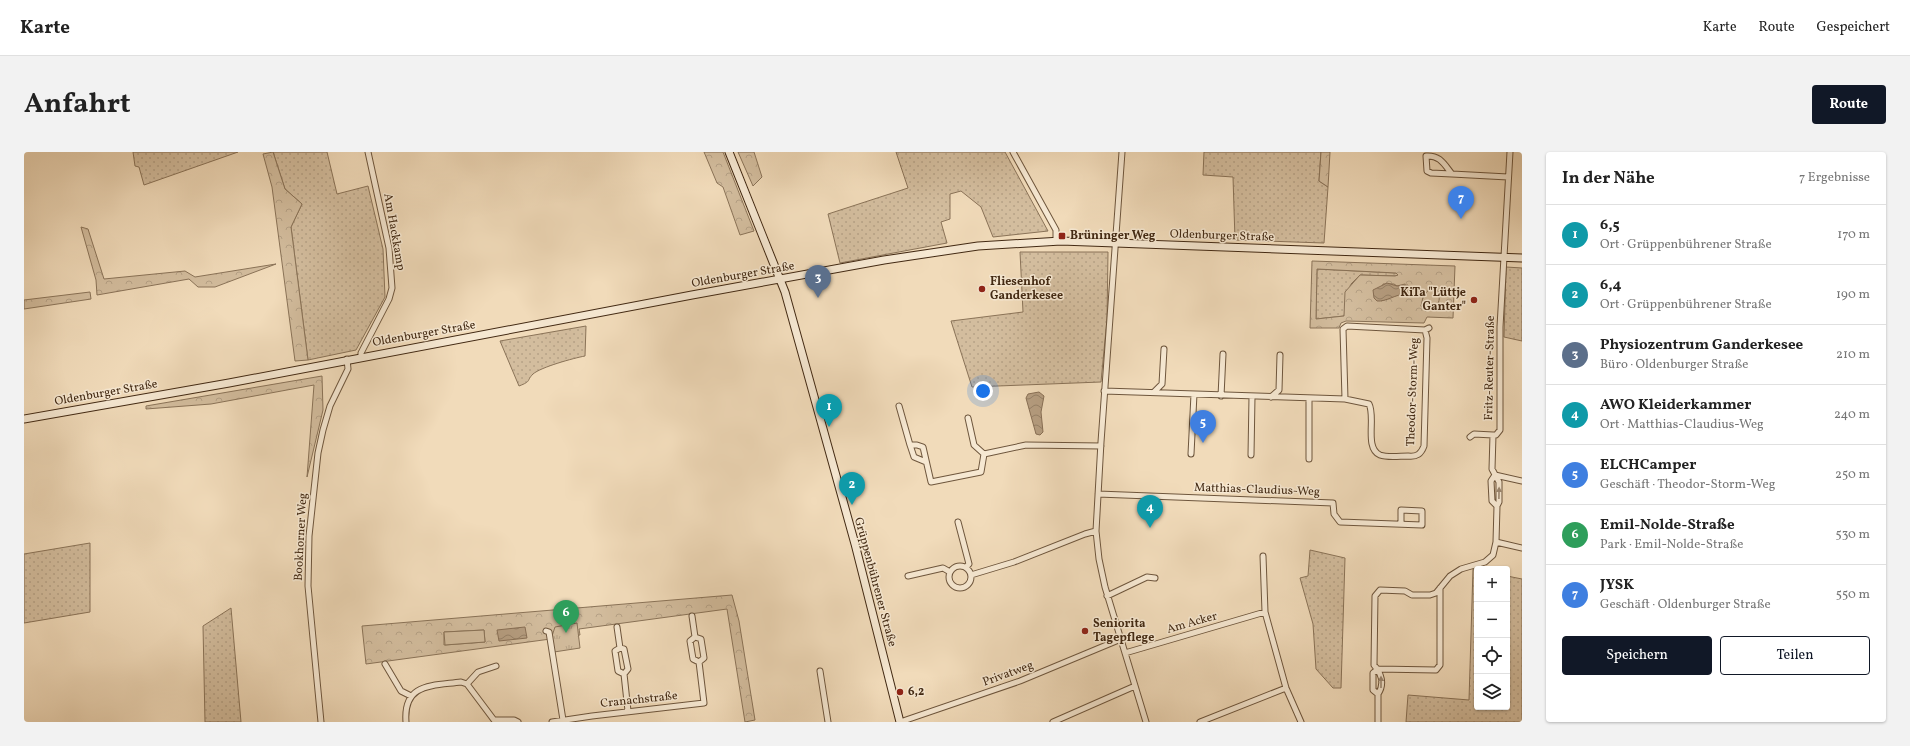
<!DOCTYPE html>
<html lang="de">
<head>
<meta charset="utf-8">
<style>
  body { margin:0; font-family:Vollkorn,serif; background:#f2f2f2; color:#222 }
  .controls { position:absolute; right:12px; bottom:12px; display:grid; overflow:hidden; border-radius:4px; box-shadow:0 1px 3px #0004 }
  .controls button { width:36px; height:36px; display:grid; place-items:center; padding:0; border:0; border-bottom:1px solid #e0e0e0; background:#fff; color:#222; font:20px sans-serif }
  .you { position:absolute; left:959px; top:239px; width:14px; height:14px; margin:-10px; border:3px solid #fff; border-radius:50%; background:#1a73e8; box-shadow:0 0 0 6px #1a73e833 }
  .badge { display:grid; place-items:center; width:26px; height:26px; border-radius:50%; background:#111827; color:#fff; font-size:13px; font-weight:700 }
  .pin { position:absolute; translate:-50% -33px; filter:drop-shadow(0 1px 2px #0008) }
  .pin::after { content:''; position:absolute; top:21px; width:14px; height:12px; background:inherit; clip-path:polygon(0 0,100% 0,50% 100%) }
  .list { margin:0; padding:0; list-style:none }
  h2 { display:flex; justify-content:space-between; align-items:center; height:52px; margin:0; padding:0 16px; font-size:17px }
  h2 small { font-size:13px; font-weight:400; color:#767676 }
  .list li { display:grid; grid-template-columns:26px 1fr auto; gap:12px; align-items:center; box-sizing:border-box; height:60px; padding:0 16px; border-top:1px solid #e0e0e0 }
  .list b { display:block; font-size:15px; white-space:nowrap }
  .list p { margin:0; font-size:13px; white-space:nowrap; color:#767676 }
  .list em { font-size:13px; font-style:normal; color:#767676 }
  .actions { display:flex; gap:8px; padding:12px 16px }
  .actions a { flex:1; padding:9px 0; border:1px solid #111827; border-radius:4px; text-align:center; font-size:14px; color:#111827 }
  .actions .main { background:#111827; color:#fff }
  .icon { flex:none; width:22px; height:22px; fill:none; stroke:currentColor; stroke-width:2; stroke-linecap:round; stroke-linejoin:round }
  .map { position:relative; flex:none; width:1498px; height:570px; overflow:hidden; border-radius:4px }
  header { display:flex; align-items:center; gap:24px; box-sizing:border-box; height:56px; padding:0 20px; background:#fff; border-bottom:1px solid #e0e0e0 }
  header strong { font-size:19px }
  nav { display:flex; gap:22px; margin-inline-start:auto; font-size:14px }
  .intro { display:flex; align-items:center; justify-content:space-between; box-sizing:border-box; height:96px; padding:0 24px }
  h1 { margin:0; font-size:28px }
  .button { padding:10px 18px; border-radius:4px; background:#111827; color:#fff; font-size:14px; font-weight:700 }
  main { display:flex; gap:24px; padding:0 24px }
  aside { flex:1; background:#fff; border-radius:4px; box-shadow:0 1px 3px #0004 }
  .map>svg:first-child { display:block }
</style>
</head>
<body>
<header>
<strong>Karte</strong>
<nav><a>Karte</a><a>Route</a><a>Gespeichert</a></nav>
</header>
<div class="intro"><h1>Anfahrt</h1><a class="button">Route</a></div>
<main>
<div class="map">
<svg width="1498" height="570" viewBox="0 0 1498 570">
  <defs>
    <pattern id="grass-dots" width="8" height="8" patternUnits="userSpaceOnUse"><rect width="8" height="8" fill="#d3bd9e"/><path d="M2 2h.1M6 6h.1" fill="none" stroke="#b6a287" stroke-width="1.8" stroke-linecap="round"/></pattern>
    <pattern id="forest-crowns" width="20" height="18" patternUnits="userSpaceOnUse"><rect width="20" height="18" fill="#d3bd9e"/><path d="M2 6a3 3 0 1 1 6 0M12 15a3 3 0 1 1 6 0" fill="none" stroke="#b6a287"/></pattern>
    <pattern id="park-tufts" width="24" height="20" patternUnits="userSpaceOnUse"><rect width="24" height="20" fill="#d3bd9e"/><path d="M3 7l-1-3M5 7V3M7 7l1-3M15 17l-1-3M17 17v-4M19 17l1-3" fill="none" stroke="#b6a287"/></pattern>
    <pattern id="water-waves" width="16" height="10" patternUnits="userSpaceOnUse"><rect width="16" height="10" fill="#b69e81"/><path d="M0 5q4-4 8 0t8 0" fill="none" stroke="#968168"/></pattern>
  </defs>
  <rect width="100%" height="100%" fill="#f1dbba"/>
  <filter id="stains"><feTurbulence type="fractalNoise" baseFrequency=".005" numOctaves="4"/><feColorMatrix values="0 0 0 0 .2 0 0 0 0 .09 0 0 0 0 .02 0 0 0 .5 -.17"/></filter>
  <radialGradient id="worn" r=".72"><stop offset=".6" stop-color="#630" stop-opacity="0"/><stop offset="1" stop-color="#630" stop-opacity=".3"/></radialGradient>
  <!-- grass -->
  <path fill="url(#grass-dots)" stroke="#8a7358" d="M109 0H214L120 33 115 15 111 14Z
    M249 0H303L313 42 344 34 359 97 361 145 332 198 284 208 267 75 278 52 261 37Z
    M872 0H981L1024 79 969 85 957 55 937 39 926 42V67L917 70 923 91 816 111 804 62 884 36Z
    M1180 0H1297L1295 29 1304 35 1300 91 1211 88 1209 25 1179 23Z
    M996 100H1084L1083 167 1077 230 948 235 927 169 999 160Z
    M1482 115 1498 116V189L1480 185Z
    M1293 117 1372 121 1375 123 1371 124 1336 123 1327 132 1320 164 1292 167Z
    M562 174 561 204C550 206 517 215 509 222 502 229 508 229 495 234L476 189Z
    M66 391V460L0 471V402Z
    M1286 398 1321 406 1317 536H1309L1292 517 1289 472 1276 426 1284 424Z
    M1449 417 1453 418V555H1483V424L1498 427V570H1382L1384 543 1445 548Z
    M207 456 217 570H181L179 474Z"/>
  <!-- forest -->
  <path fill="url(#forest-crowns)" stroke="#8a7358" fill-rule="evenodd" d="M249 0 261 37 278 52 267 75 284 208 271 209 248 35 239 2Z
    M680 0H699L730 79 716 83 699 35 693 31Z
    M714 0H730L738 25 729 34Z
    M1297 0H1306L1304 35 1295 29Z
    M57 75 64 77 80 127 161 119 171 125 252 112 191 135H174L165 127 73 143 72 128Z
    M1288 109 1431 114 1429 166 1403 165 1400 171 1322 169 1317 171 1315 176H1286ZM1293 117 1372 121 1374 123 1371 124 1336 123 1321 140 1320 164 1292 167ZM1359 132H1370L1373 134 1381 132 1382 142H1376L1357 149Z
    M66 140 67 147 0 157V148Z
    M298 224 299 258 283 325 290 233 187 252 122 257V254Z
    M708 443 715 469 731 568 721 570 703 457 555 477 556 483 342 512 338 474ZM460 478 461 490 420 493V480Z"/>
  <!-- park -->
  <path fill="url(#park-tufts)" stroke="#8a7358" d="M1406 136 1414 139C1418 151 1412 157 1401 159L1397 154 1399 145Z
    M553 471 556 496 530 500 527 487 531 475Z"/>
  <!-- garden -->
  <path fill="#d3bd9e" stroke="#8a7358" d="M460 478 461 490 421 493 420 480Z"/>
  <!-- water -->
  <path fill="url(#water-waves)" stroke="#886f55" d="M1363 131 1373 134 1384 133 1386 138 1382 142C1372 142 1362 150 1353 149L1350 146 1349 138Z
    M1015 240 1020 244 1017 260 1019 280 1016 283 1012 282 1002 246 1004 242Z
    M501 475 503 486 475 489 473 478Z"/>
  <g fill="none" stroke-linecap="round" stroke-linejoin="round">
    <defs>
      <path id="street" d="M989 0 1032 78V89
        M1098 0 1077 290 1072 379 1075 407 1081 435 1122 570
        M1428 22 1407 21 1403 19 1402 4C1416 3 1420 12 1428 22L1484 25
        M337 205V201L365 147 368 136 365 96 344 0
        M1080 239 1321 247 1345 252C1352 265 1340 296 1356 303 1364 306 1376 304 1384 304 1393 305 1397 302 1400 294L1403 186 1401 178
        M1130 240 1138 232 1140 197
        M1197 244 1199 202
        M1247 245 1255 238 1256 203
        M1285 246V307
        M1321 247 1319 177 1323 174 1401 178 1405 176
        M875 254 886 293H893L899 295 907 330 957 320 960 302 1002 293 1077 294
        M944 266 950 293 960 302
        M1446 285 1450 282 1469 283
        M886 293 890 305 902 310
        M1167 302 1170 242
        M1227 303 1228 245
        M1471 323 1467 329 1468 349 1473 354 1475 350V330L1468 317 1469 283H1472L1476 278V175L1486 0
        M1471 323 1498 329
        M1074 342 1309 351 1310 362 1316 370 1398 373V359L1377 358V372
        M934 370 945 412 942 415
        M1472 390 1498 396
        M1239 404 1241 460 1262 536 1277 570
        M925 425a11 11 0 1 1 22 0a11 11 0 1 1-22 0Z
        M947 423 990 410 1061 382 1072 379
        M884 424 919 416 926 420
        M1083 444 1123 425 1131 426
        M593 475 596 496 600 497 604 517 600 522 604 559
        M522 479 525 480 539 568
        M671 485 666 489 669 507 675 510
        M596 496 591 499 594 519 600 522
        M1101 501 1241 460
        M361 512 377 539 387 544
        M1354 517 1349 521V538L1354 542C1361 532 1357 521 1350 513L1351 444 1356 438 1381 439 1388 443H1406L1412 441 1426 424 1437 417 1461 410 1469 403 1472 390 1473 354
        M1354 517 1412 518 1416 513V436
        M796 519 804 570
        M443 532 454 520 472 514
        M297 570 284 434 285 384 294 301 299 278 306 254 324 217 323 207
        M382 570C379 531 408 534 437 530L443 532 470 568H490L494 570
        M528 570 568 564 680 551 675 510 680 506 677 487 671 485 668 464
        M876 570 996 529 1097 487
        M1029 570 1111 534
        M1176 570 1262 536
        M1354 570V542"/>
      <path id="secondary" d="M705 0 761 140 831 392 876 570
        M0 267 205 231 668 143 860 108 954 94 1037 89 1498 106"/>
    </defs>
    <!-- street casing -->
    <use href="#street" stroke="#6e563d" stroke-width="7"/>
    <!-- secondary casing -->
    <use href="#secondary" stroke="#422913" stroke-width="9"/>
    <!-- street -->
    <use href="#street" stroke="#f6e8d2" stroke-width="5"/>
    <!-- secondary -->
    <use href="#secondary" stroke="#f6e8d2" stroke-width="7"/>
  </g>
  <!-- one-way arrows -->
  <defs><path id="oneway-solid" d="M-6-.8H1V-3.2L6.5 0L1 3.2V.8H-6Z"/></defs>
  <g fill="#9c8872">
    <use href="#oneway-solid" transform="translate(1475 341) rotate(-89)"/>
    <use href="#oneway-solid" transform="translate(1357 530) rotate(-90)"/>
  </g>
  <!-- markers -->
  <g fill="#8f2418" stroke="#f6e8d2" stroke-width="1.5">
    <rect x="1034" y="80" width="8" height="8" rx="2"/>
    <circle cx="958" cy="137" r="4"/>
    <circle cx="1450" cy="148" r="4"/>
    <circle cx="1061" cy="479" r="4"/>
    <circle cx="876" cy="540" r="4"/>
  </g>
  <g text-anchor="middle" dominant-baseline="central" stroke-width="3" stroke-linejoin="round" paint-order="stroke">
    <!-- street labels -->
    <g font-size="12" fill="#422913" stroke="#f6e8d2">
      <text transform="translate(370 80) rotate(80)">Am Hackkamp</text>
      <text transform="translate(1198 84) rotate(2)">Oldenburger Straße</text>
      <text transform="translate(719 123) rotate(-10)">Oldenburger Straße</text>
      <text transform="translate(400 182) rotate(-10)">Oldenburger Straße</text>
      <text transform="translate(1466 216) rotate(-89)">Fritz-Reuter-Straße</text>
      <text transform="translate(1389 240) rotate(-88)">Theodor-Storm-Weg</text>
      <text transform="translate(82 241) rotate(-10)">Oldenburger Straße</text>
      <text transform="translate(1233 338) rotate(2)">Matthias-Claudius-Weg</text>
      <text transform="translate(277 385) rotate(-87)">Bookhorner Weg</text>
      <text transform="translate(851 430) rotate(75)">Grüppenbührener Straße</text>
      <text transform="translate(1168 471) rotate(-16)">Am Acker</text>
      <text transform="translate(984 522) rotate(-20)">Privatweg</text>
      <text transform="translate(615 548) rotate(-6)">Cranachstraße</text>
    </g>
    <!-- poi labels -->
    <g font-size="12" font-weight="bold" fill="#422913" stroke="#f6e8d2" text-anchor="start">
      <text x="1046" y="84">Brüninger Weg</text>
      <text x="966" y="130">Fliesenhof<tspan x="966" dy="14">Ganderkesee</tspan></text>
      <text x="1442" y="141" text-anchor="end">KiTa "Lüttje<tspan x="1442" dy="14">Ganter"</tspan></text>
      <text x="1069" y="472">Seniorita<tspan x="1069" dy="14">Tagepflege</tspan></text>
      <text x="884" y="540">6,2</text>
    </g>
  </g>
  <rect width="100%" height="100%" filter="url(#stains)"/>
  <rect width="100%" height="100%" fill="url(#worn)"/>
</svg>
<div class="controls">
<button>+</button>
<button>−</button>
<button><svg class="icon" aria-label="locate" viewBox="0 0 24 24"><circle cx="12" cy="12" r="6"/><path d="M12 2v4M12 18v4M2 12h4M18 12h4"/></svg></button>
<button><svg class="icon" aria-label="layers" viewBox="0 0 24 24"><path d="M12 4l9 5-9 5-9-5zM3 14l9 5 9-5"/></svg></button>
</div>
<div class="you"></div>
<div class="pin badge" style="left:805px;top:275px;background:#0f9aa8">1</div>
<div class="pin badge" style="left:828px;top:353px;background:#0f9aa8">2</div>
<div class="pin badge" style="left:794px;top:146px;background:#5c6f8a">3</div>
<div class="pin badge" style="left:1126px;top:376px;background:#0f9aa8">4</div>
<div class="pin badge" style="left:1179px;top:291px;background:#3f7fe0">5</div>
<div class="pin badge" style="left:542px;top:481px;background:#2e9e5b">6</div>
<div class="pin badge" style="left:1437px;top:67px;background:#3f7fe0">7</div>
</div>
<aside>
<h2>In der Nähe<small>7 Ergebnisse</small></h2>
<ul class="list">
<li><span class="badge" style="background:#0f9aa8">1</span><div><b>6,5</b><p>Ort · Grüppenbührener Straße</p></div><em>170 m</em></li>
<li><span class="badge" style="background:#0f9aa8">2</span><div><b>6,4</b><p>Ort · Grüppenbührener Straße</p></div><em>190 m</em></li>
<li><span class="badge" style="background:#5c6f8a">3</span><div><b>Physiozentrum Ganderkesee</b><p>Büro · Oldenburger Straße</p></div><em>210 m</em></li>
<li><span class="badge" style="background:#0f9aa8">4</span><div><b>AWO Kleiderkammer</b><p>Ort · Matthias-Claudius-Weg</p></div><em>240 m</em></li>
<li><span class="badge" style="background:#3f7fe0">5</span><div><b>ELCHCamper</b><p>Geschäft · Theodor-Storm-Weg</p></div><em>250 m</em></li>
<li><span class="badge" style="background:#2e9e5b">6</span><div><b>Emil-Nolde-Straße</b><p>Park · Emil-Nolde-Straße</p></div><em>530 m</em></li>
<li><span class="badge" style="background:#3f7fe0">7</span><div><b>JYSK</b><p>Geschäft · Oldenburger Straße</p></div><em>550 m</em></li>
</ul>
<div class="actions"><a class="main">Speichern</a><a>Teilen</a></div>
</aside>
</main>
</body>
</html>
